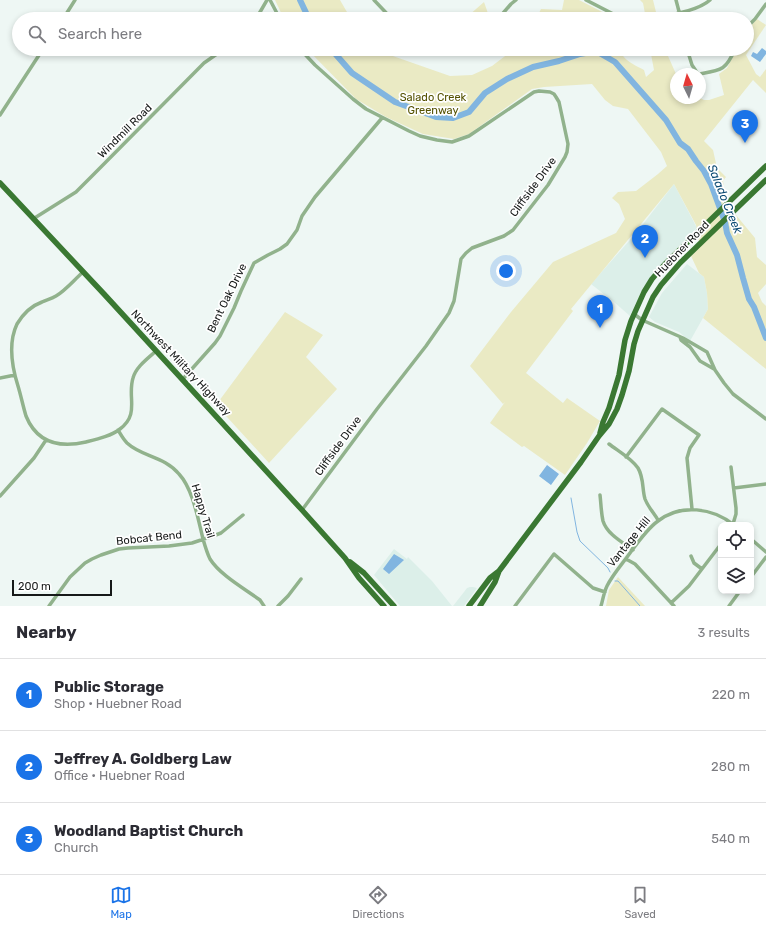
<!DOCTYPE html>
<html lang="en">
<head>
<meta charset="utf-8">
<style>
  body { margin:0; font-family:Rubik,sans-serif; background:#f2f2f3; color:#2b2b33 }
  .controls { position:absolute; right:12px; bottom:12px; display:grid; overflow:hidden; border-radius:8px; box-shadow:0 2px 6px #0003 }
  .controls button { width:36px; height:36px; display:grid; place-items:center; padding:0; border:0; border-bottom:1px solid #e1e1e2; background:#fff; color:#2b2b33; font:20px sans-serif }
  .compass { position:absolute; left:670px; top:68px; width:36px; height:36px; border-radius:50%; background:#fff; box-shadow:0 2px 6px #0003; rotate:355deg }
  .scale { position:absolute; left:12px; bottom:10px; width:100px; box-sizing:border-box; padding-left:4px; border:2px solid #161918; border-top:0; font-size:11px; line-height:14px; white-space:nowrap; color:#161918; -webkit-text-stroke:3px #fff; paint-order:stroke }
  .you { position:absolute; left:506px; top:271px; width:14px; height:14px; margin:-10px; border:3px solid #fff; border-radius:50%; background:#1a73e8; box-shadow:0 0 0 6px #1a73e833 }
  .badge { display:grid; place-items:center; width:26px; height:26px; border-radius:50%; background:#1a73e8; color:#fff; font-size:13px; font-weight:700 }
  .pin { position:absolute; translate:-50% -33px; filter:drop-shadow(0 1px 2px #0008) }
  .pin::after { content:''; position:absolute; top:21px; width:14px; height:12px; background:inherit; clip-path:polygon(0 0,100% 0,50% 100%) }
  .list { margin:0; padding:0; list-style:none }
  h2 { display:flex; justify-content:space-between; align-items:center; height:52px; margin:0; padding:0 16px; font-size:17px }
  h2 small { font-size:13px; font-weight:400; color:#7c7c81 }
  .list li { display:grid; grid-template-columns:26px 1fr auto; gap:12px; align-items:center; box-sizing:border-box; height:72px; padding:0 16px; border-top:1px solid #e1e1e2 }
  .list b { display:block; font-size:15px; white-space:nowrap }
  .list p { margin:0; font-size:13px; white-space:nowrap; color:#7c7c81 }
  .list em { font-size:13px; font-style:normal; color:#7c7c81 }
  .icon { flex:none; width:22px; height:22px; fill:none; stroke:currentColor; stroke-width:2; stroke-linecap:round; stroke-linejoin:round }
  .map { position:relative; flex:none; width:766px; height:606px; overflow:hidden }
  .search { position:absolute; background:#fff; box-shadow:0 2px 6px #0003; left:12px; right:12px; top:12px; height:44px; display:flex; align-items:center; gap:10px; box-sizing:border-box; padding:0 14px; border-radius:22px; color:#7c7c81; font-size:15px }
  .sheet { height:268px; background:#fff }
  nav { display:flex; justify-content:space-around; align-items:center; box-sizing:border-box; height:56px; border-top:1px solid #e1e1e2; background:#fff; font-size:11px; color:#7c7c81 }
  nav a { display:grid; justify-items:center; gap:2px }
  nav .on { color:#1a73e8 }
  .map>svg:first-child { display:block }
</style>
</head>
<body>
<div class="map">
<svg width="766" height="606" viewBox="0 0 766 606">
  <rect width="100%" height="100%" fill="#eef7f4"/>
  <!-- built -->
  <path fill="#dcefe9" d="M674 184 697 228 666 259 654 272 641 292 630 316 614 302 591 284 637 232Z
    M687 264 704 277 707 293 708 309 690 341 679 332 655 322 649 317 662 293Z
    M394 549 407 559 408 557 432 581 452 606H400L374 575Z
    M470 587H473L477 588 464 606H453L464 592 467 588Z"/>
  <!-- green -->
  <path fill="#eaeac4" d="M275 0H340L351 19H284Z
    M564 0H579L616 19H536L541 9 562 10Z
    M640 0H653L656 12 660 19H646L643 3Z
    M484 2 490 19H467L468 16Z
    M757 19 766 25 746 55 756 74 760 77 766 69V93L753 80 704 141 713 150 717 168 726 177 723 181 726 199 722 202 736 215 755 238 757 257 766 265V284L758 293 762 302 766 306V369L703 318 708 309 707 293 704 277 699 273 691 256 700 247 696 225 674 184 571 309 573 311 526 373 563 403 567 398 600 421 587 443 565 475 524 446 522 447 490 423 505 402 503 404 470 366 511 312 553 262 616 233 625 219 619 204 612 198 618 192 636 191 658 174 667 166 661 152 628 109 613 106 605 100 592 84 544 87 532 89 469 134 454 139 423 134 386 117 356 99 307 49H383L390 55 450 76 472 75 492 66 509 53 502 49H620C622 60 635 65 644 70L646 77 654 70 650 49H666L668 56 676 74V98H700L704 100H709L724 95 719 74 727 68 737 49H747V30Z
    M285 312 323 335 306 357 337 389 269 463 216 405Z
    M618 577 645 606H606L609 590Z"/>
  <!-- water -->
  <path fill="#81b5e0" d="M762 48 766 51V54L760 62 751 56 753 52 757 54Z
    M547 465 559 474 551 485 539 476Z
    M394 554 404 560 389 574 383 569Z"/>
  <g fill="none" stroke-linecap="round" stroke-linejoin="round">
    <!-- stream -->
    <path stroke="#81b5e0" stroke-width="1" d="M571 498 577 532 580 541 608 568 610 572
      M615 581H618L640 606"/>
    <!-- river -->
    <path stroke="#81b5e0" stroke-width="6" d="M300 0 309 19
      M331 49 352 73 395 102 436 117 453 118 469 112 485 93 507 79 533 67 559 61 580 54 596 51 615 62 666 120 680 143 688 149 696 161 704 171 711 184 725 222 727 233 737 255 743 278 749 299 754 307 766 338"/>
    <!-- street -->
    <path stroke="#91b28c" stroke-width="3.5" d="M270 0 280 19
      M374 0 392 19
      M586 0 623 19
      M676 0 681 19
      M63 19 75 0
      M256 19 267 0
      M498 19 511 4 516 0
      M648 19C666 15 697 12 710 0
      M747 27 755 19 766 4
      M300 49 315 65 353 99 366 109 409 131 420 136 437 140 452 142 469 136 534 92 539 91 550 92 554 94 556 97 559 102 568 144 567 152 565 157 548 185 513 230 504 236 472 248 466 253 461 259 454 301 449 313 426 346 377 409 302 510
      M687 49 692 65 698 74
      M700 74C722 70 726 70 735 49
      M0 115 43 49
      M33 219 76 192 94 174 204 63 224 49
      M83 272C74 280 66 290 56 296 51 299 46 300 42 302 31 306 23 314 17 324 8 343 12 367 18 386 21 396 23 406 26 416 37 443 60 448 86 442 98 439 111 436 120 429 140 414 127 397 133 378 136 367 147 359 156 351
      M634 314 642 320 683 338 707 352 715 370 724 383 733 394 766 419
      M680 337 681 340 690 347 700 361 714 369
      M0 378 15 375
      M182 380 215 343 220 336 234 308 241 291 254 263 268 255 280 249 287 244 297 230 302 216 315 197 382 118
      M118 430C121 435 123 439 127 443 142 457 164 456 179 474 193 489 198 519 203 539 205 546 207 553 210 559 220 575 245 589 260 600L264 606
      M609 444C618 451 631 458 638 468 644 478 642 489 645 499 648 507 654 513 658 520
      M626 457 662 409 699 435 690 448 687 458 692 509
      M731 467 736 508V514L733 524
      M734 488 766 484
      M600 495C601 503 601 512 603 521 607 534 622 542 633 550
      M0 496 34 458 46 440
      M751 539 766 552
      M691 556 694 563 702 569
      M626 559 635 564 674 606
      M751 577 766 557
      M671 603 689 586 721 544
      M49 606 70 577 85 563 92 559 101 555 119 549 128 548 169 546 192 543 213 536 221 533 243 515
      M278 606 288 596 301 579
      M515 606 554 554 593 588 605 592
      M601 606C603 599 604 592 607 586 613 574 623 563 630 553 638 542 647 529 658 521 681 503 713 508 734 525
      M729 606 740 591"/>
    <!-- primary -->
    <path stroke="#3a7832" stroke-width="5.5" d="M0 183 104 294 302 510 345 558 359 578 384 606
      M600 433 603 422 609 408 619 375 625 340 631 321 644 292 652 279 665 264 766 166
      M350 562 364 573 394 606
      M469 606 490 578 499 571 581 462 599 436 609 424 617 409 622 395 629 371 634 344 638 331 653 297 661 285 680 263 766 180
      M480 606 495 582 499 571"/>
  </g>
  <g text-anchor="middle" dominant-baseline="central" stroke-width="3.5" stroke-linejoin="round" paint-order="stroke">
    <!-- park labels -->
    <g font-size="11" fill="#545100" stroke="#fff">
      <text x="433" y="97">Salado Creek<tspan x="433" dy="13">Greenway</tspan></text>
    </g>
    <!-- street labels -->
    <g font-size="11" fill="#161918" stroke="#fff">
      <text transform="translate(125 131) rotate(-45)">Windmill Road</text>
      <text transform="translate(533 187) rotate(-54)">Cliffside Drive</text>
      <text transform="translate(682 249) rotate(-46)">Huebner Road</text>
      <text transform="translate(227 298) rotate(-64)">Bent Oak Drive</text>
      <text transform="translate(181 363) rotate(47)">Northwest Military Highway</text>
      <text transform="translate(338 446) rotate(-54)">Cliffside Drive</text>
      <text transform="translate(203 511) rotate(73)">Happy Trail</text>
      <text transform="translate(149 538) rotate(-6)">Bobcat Bend</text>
      <text transform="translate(629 542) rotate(-51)">Vantage Hill</text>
    </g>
    <!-- water labels -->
    <g font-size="12" font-style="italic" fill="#0d4b74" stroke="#fff">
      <text transform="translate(725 199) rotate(68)">Salado Creek</text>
    </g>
  </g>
</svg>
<div class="controls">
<button><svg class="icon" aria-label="locate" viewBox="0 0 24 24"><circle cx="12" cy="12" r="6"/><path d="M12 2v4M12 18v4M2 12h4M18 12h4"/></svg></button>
<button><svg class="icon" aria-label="layers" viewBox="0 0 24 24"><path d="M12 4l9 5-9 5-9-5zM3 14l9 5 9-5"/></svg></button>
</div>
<svg class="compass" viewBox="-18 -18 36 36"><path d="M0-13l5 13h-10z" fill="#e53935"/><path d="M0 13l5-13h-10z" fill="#7c7c81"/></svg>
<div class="scale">200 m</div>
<div class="you"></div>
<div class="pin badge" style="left:600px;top:328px">1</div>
<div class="pin badge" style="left:645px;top:258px">2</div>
<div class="pin badge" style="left:745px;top:143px">3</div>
<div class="search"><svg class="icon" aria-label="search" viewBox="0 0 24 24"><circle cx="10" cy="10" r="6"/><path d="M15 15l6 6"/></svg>Search here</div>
</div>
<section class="sheet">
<h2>Nearby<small>3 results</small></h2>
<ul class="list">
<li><span class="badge">1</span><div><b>Public Storage</b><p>Shop · Huebner Road</p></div><em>220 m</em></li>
<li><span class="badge">2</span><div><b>Jeffrey A. Goldberg Law</b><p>Office · Huebner Road</p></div><em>280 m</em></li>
<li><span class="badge">3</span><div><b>Woodland Baptist Church</b><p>Church</p></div><em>540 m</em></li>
</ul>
</section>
<nav>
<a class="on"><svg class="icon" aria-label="map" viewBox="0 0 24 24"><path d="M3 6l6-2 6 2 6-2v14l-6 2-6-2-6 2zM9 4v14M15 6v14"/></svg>Map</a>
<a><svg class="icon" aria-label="directions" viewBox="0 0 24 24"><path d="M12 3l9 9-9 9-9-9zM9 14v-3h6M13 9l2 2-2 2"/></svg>Directions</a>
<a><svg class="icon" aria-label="saved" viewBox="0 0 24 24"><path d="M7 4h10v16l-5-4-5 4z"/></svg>Saved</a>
</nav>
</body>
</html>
